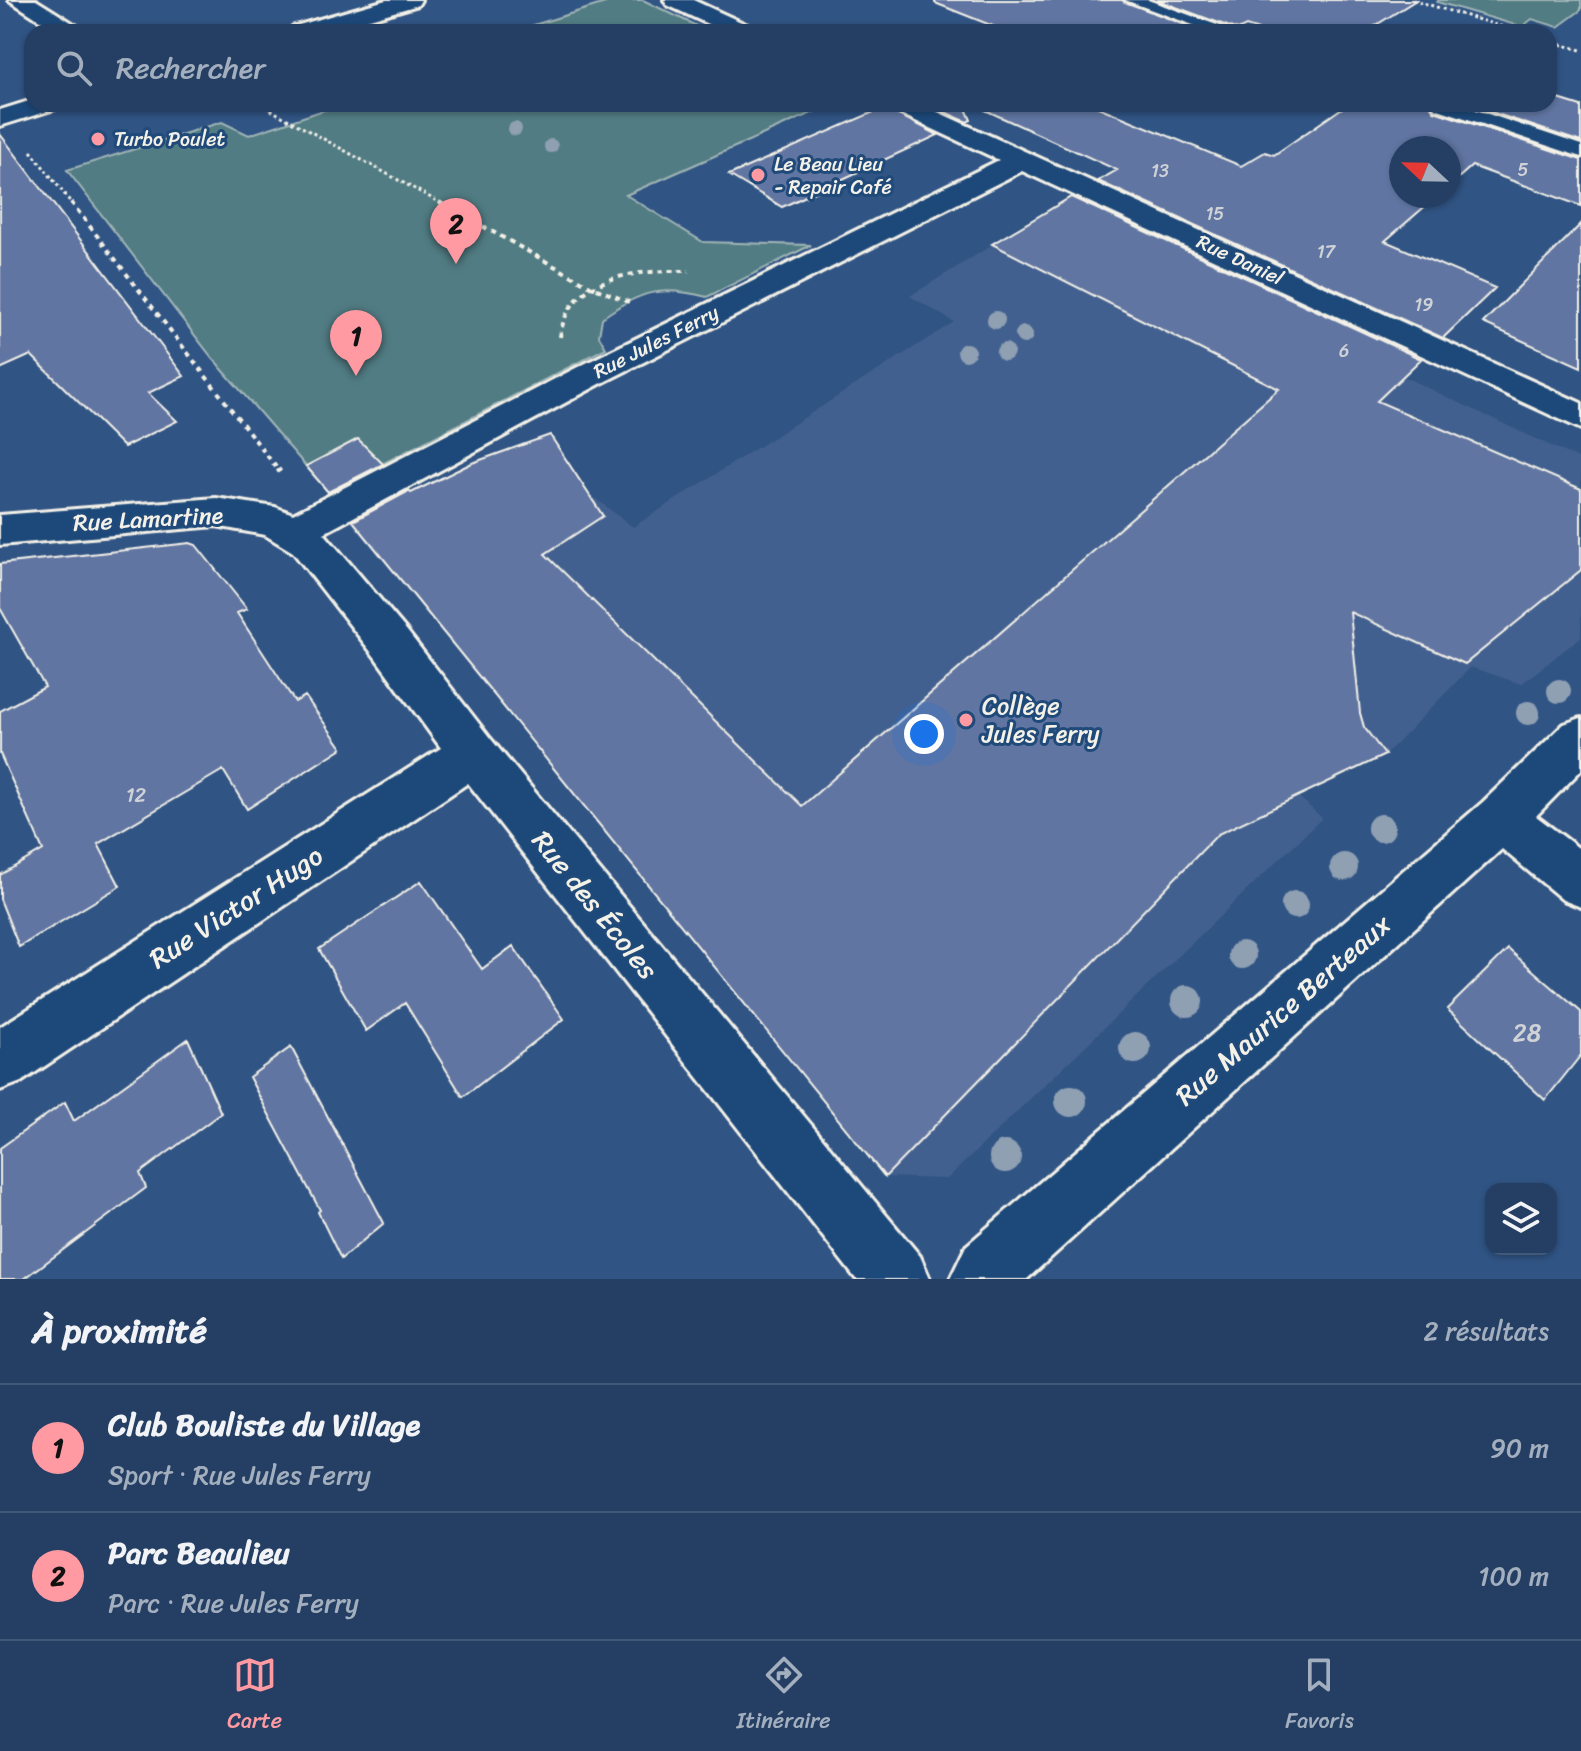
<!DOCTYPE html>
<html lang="fr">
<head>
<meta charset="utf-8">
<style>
  body { margin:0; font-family:Sriracha,sans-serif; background:#2c4669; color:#f1f3f6 }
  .controls { position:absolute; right:24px; bottom:24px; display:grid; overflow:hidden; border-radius:16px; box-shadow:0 2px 6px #0004 }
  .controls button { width:72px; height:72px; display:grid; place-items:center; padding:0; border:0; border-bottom:2px solid #415878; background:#243f63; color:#f1f3f6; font:40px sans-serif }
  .compass { position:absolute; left:1389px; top:136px; width:72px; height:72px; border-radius:50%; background:#243f63; box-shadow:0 2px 6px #0004; rotate:292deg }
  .you { position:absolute; left:924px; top:734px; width:28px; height:28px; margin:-20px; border:6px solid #fff; border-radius:50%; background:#1a73e8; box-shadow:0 0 0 12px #1a73e833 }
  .badge { display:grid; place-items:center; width:52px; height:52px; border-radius:50%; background:#ff9aa2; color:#111; font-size:26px; font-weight:700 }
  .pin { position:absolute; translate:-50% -66px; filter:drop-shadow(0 2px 4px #0008) }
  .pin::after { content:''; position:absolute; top:42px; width:28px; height:24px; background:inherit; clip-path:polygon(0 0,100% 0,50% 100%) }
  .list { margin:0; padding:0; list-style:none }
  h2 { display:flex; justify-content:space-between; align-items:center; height:104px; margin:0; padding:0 32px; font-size:34px }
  h2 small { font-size:26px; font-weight:400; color:#a3afbe }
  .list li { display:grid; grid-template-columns:52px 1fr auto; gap:24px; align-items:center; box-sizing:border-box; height:128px; padding:0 32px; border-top:2px solid #415878 }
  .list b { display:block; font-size:30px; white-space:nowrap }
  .list p { margin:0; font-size:26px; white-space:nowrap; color:#a3afbe }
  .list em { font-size:26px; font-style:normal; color:#a3afbe }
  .icon { flex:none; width:44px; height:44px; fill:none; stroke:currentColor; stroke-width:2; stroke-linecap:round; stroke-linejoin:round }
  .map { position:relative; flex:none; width:1581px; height:1279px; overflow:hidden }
  .search { position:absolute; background:#243f63; box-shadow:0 2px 6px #0004; left:24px; right:24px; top:24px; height:88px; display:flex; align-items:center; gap:20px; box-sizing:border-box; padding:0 28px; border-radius:24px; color:#a3afbe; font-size:30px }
  .sheet { height:360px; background:#243f63 }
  nav { display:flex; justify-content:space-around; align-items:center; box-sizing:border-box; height:112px; border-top:2px solid #415878; background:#243f63; font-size:22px; color:#a3afbe }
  nav a { display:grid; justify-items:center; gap:4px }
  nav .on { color:#ff9aa2 }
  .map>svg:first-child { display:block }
</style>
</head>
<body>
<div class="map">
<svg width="1581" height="1279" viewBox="0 0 1581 1279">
  <rect width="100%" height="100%" fill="#305484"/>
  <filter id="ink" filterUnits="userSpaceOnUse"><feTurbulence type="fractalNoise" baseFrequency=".0125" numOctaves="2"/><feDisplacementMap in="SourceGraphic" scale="16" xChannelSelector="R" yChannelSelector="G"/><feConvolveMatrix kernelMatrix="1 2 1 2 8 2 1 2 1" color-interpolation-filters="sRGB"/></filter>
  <g filter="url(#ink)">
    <!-- built -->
    <path fill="#42618f" d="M1049 210 1581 460V637L1521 684 1471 667 1385 755 1298 796 1322 818 947 1179 885 1177 352 523 472 463 550 435 588 493 633 527 954 322 910 296Z"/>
    <!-- green -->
    <path fill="#517c83" stroke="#a2b6b6" stroke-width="2" d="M615 0H643L709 32H511Z
      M1439 0H1581V10L1558 27 1532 19 1522 27 1437 2Z
      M322 104H832L626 195 703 242 811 245 707 297C661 285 640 291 602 318L599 336 606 348 328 492 210 355 67 170 222 122 249 135 330 108Z"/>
    <!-- building -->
    <path fill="#6075a2" stroke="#f4f1e8" stroke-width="2" d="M935 0H1122L1203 32H1008L935 3Z
      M1157 0H1416L1365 32H1265L1246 26 1238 30Z
      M1549 96 1581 106V142L1467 104H1549Z
      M927 104H964L971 120 967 122Z
      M972 104H1091L1241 166 1265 152 1274 155 1348 104H1429L1434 111 1581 160V206L1472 166 1449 186V148H1401V196H1437L1385 241 1495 288 1443 338 1098 181 1117 170Z
      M885 107 938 135 782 207 729 175Z
      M0 134 184 376 148 393 177 421 124 447 31 355 0 369Z
      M1071 197 1421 359 1377 401 1581 489V570L1465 664 1350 612 1360 713 1364 727 1385 755 1218 834 885 1177 353 521 409 491 411 493 472 463 550 435 603 516 545 554 802 806 1279 389 992 244Z
      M1581 224V367L1483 323Z
      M358 439 383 464 328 492 306 466Z
      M190 543 196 545 247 609 237 613 295 702 305 696 342 748 247 809 223 770 98 844 120 886 19 947 0 899V875L43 850 0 754V711L45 687 0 608V564Z
      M421 881 482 969 513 946 564 1019 463 1097 405 1003 366 1031 319 949Z
      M1508 949 1581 1012V1055L1545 1100 1447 1009Z
      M188 1039 221 1113 140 1173 146 1188 24 1279H0V1148L65 1102 74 1121Z
      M291 1047 384 1223 341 1259 318 1212 320 1210 249 1077Z"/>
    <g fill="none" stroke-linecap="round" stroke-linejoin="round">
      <defs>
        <path id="lane" d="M1125 0H1148L1236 32H1212Z
          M1432 104H1458L1581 145V157L1435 108Z"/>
        <path id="street" d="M9 0H36L87 32H58Z
          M386 0H421L418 5 325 32H288L292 27Z
          M664 0H693L752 27 756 32H725L667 5Z
          M32 100V104H59L55 109 0 126V110Z
          M886 104H920L1581 403V429L1022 171 600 384 324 533 407 631 490 738 920 1256 930 1279H856L468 783 21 1082 0 1090V1027L441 748 375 657 293 552 265 535 216 526 0 545V515L216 498 275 507 293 514 576 368 999 160 890 109Z
          M1581 718V770L1536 816 1581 850V907L1563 900 1502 849 1027 1279H950L966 1246 1483 802 1564 724Z"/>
      </defs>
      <!-- lane casing -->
      <use href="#lane" stroke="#f4f1e8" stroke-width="6"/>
      <!-- street casing -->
      <use href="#street" stroke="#f4f1e8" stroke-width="6"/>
      <!-- path-far2 -->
      <path stroke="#f4f1e8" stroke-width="3" stroke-dasharray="3 3" stroke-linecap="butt" d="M1413 0 1520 32
        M1549 41 1581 50
        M260 104 442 204
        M31 151 72 204"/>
      <!-- path-far1 -->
      <path stroke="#f4f1e8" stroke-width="4" stroke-dasharray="5 5" stroke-linecap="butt" d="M71 202 279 471
        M439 202 592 287 629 302
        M560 337C568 275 637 270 689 271"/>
      <!-- path -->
      <path stroke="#f4f1e8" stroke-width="5" stroke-dasharray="6 6" stroke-linecap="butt" d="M278 469 280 472"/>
      <!-- lane -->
      <use href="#lane" fill="#1f4a7a" fill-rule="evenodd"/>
      <!-- street -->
      <use href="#street" fill="#1f4a7a" fill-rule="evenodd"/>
    </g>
    <!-- trees -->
    <g fill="#8fa0b3">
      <circle cx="515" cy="129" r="7"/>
      <circle cx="551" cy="146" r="7"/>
      <circle cx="996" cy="320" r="9"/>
      <circle cx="1024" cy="335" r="9"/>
      <circle cx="966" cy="352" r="9"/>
      <circle cx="1005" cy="352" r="9"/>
      <circle cx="1559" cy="691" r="12"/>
      <circle cx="1528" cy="713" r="12"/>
      <circle cx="1381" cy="828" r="14"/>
      <circle cx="1344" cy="867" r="14"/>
      <circle cx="1295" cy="905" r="14"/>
      <circle cx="1242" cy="955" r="14"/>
      <circle cx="1187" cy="1001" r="16"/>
      <circle cx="1135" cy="1048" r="16"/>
      <circle cx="1071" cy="1101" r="16"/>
      <circle cx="1005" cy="1157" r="16"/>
    </g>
  </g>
  <!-- markers -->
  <g fill="#ff9aa2" stroke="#1f4a7a" stroke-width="3">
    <circle cx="98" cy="139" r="8"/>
    <circle cx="758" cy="175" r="8"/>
    <circle cx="966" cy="720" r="8"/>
  </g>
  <g text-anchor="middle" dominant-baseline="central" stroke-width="6" stroke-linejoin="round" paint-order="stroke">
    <!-- far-number labels -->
    <g font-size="18" fill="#cfd2d6">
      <text x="1523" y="170">5</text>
      <text x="1160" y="171">13</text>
      <text x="1215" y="214">15</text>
      <text x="1326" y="252">17</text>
      <text x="1424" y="305">19</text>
      <text x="1344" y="351">6</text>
    </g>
    <!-- far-poi labels -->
    <g font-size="20" fill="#f4f1e8" stroke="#1f4a7a" text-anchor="start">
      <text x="114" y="139">Turbo Poulet</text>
      <text x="774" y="164">Le Beau Lieu<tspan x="774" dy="23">- Repair Café</tspan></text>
    </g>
    <!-- far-street labels -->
    <g font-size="20" fill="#f4f1e8" stroke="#1f4a7a">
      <text transform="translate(1240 260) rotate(25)">Rue Daniel</text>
      <text transform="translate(656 342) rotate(-27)">Rue Jules Ferry</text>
    </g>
    <!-- number labels -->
    <g font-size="20" fill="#cfd2d6">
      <text x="136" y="795">12</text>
    </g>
    <!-- street labels -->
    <g font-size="24" fill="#f4f1e8" stroke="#1f4a7a">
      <text transform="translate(148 519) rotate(-3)">Rue Lamartine</text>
    </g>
    <!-- poi labels -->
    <g font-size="24" fill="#f4f1e8" stroke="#1f4a7a" text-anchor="start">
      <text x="982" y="706">Collège<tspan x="982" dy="28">Jules Ferry</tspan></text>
    </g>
    <!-- near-number labels -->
    <g font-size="24" fill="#cfd2d6">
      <text x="1527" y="1033">28</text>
    </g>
    <!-- near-street labels -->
    <g font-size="28" fill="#f4f1e8" stroke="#1f4a7a">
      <text transform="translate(595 905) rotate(51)">Rue des Écoles</text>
      <text transform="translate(236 907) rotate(-33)">Rue Victor Hugo</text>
      <text transform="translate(1283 1010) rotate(-41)">Rue Maurice Berteaux</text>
    </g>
  </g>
</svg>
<div class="controls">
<button><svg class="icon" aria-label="layers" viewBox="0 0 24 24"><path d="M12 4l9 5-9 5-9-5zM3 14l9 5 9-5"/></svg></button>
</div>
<svg class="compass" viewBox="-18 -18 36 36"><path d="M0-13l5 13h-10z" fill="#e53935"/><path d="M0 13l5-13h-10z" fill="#a3afbe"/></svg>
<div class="you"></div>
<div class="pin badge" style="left:356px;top:376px">1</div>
<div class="pin badge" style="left:456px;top:264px">2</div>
<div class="search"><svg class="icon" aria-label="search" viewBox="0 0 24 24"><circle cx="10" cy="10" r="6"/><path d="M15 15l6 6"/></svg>Rechercher</div>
</div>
<section class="sheet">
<h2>À proximité<small>2 résultats</small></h2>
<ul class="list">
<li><span class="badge">1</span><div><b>Club Bouliste du Village</b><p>Sport · Rue Jules Ferry</p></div><em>90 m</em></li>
<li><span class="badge">2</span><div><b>Parc Beaulieu</b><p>Parc · Rue Jules Ferry</p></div><em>100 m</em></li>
</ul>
</section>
<nav>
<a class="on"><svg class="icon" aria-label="map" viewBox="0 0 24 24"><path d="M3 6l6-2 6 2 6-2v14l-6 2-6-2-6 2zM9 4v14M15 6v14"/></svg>Carte</a>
<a><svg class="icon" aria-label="directions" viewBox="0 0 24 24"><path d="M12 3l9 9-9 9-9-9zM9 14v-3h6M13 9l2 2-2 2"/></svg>Itinéraire</a>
<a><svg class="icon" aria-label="saved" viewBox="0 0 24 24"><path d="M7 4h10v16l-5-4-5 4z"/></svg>Favoris</a>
</nav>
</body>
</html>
